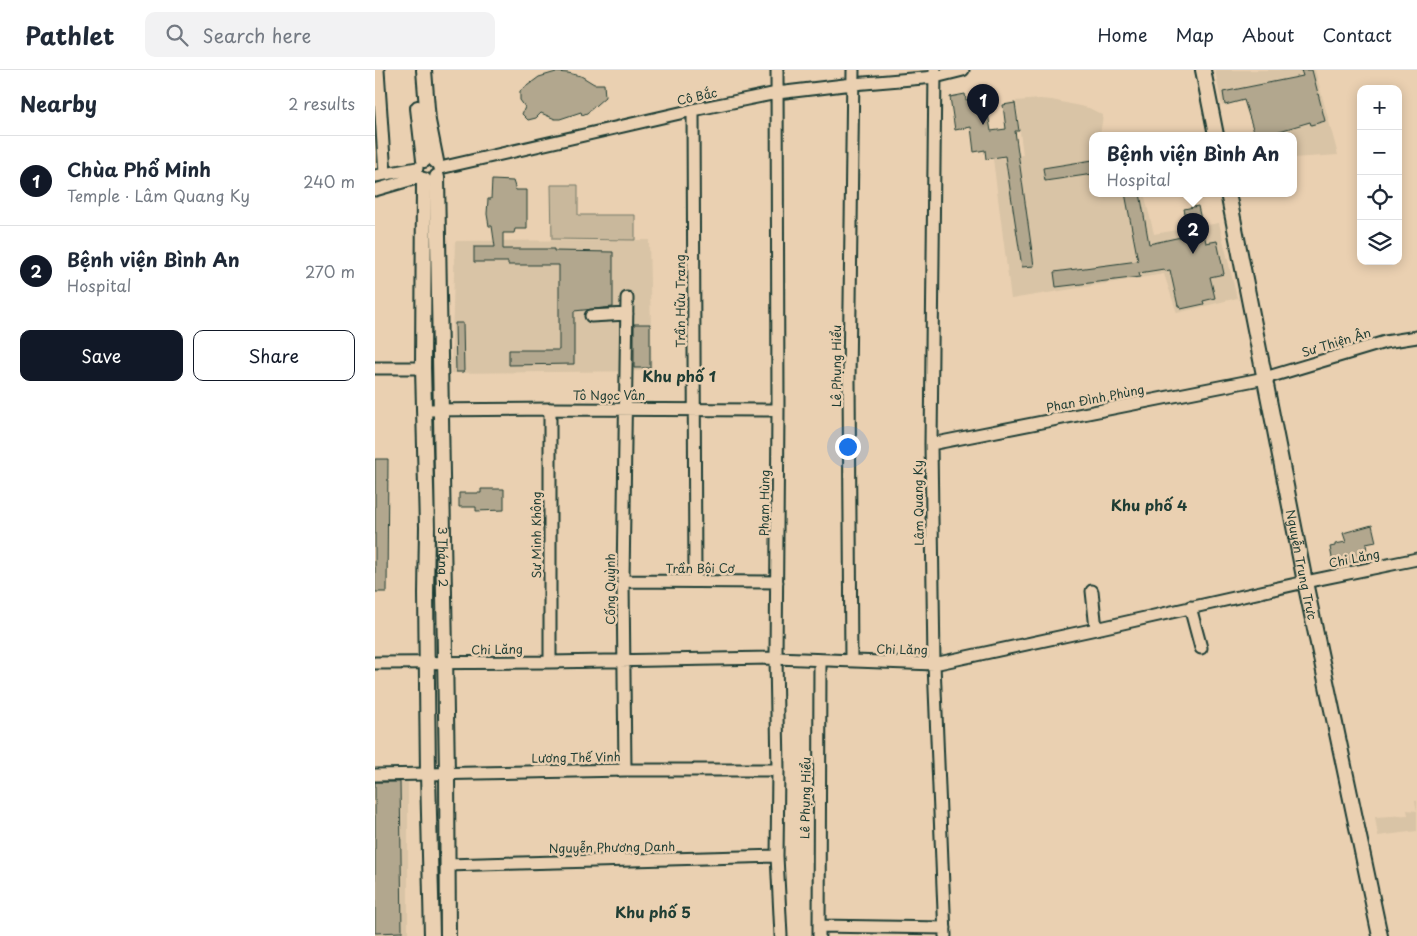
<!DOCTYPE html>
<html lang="en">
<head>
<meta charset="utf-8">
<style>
  body { margin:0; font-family:"Playpen Sans",sans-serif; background:#f2f2f3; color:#1f2937 }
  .controls { position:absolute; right:15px; top:15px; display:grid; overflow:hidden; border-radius:10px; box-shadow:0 2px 12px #0003 }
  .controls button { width:45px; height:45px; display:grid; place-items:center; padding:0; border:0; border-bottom:1px solid #e0e1e3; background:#fff; color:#1f2937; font:25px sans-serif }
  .you { position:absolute; left:472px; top:376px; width:18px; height:18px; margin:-12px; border:4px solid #fff; border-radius:50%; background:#1a73e8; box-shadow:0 0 0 8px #1a73e833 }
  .badge { display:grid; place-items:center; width:32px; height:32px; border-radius:50%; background:#111827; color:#fff; font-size:16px; font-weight:700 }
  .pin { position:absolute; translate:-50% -41px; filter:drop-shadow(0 1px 2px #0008) }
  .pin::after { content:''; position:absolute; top:26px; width:18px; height:15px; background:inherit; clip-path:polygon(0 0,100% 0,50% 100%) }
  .popup { position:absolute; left:714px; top:62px; width:208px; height:65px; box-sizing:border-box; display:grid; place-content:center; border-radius:10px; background:#fff; filter:drop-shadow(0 1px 4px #0005); font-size:16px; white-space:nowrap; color:#747a83 }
  .popup b { font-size:19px; color:#1f2937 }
  .popup::after { content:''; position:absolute; left:50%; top:100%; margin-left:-10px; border:10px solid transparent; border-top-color:#fff }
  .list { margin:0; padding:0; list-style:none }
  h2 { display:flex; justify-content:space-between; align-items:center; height:65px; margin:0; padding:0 20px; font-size:21px }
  h2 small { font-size:16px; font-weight:400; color:#747a83 }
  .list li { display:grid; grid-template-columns:32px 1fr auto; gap:15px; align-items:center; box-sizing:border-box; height:90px; padding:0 20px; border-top:1px solid #e0e1e3 }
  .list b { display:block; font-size:19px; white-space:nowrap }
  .list p { margin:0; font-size:16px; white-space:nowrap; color:#747a83 }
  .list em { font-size:16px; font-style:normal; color:#747a83 }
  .actions { display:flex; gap:10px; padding:15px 20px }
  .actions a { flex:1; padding:11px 0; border:1px solid #111827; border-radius:10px; text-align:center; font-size:18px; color:#111827 }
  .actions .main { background:#111827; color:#fff }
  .icon { flex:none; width:28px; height:28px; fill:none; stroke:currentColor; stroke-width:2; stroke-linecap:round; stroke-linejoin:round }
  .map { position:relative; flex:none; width:1042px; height:866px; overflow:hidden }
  header { display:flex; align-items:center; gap:30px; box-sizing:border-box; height:70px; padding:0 25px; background:#fff; border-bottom:1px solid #e0e1e3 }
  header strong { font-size:24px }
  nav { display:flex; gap:28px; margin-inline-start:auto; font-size:18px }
  .search { width:350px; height:45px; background:#f2f2f3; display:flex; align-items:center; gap:12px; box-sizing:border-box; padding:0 18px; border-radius:10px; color:#747a83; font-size:19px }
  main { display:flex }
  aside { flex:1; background:#fff }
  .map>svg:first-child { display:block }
</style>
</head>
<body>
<header>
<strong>Pathlet</strong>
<div class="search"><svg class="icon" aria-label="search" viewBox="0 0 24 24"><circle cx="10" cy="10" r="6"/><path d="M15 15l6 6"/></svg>Search here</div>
<nav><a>Home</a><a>Map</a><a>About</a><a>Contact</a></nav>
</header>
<main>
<aside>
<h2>Nearby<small>2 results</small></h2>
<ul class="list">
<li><span class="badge">1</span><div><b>Chùa Phổ Minh</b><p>Temple · Lâm Quang Ky</p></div><em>240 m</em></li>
<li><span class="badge">2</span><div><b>Bệnh viện Bình An</b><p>Hospital</p></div><em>270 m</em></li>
</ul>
<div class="actions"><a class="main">Save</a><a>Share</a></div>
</aside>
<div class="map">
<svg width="1042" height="866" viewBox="0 0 1042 866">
  <rect width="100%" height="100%" fill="#ead0b1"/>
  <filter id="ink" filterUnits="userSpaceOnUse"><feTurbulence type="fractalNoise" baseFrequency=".02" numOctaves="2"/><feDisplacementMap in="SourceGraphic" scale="10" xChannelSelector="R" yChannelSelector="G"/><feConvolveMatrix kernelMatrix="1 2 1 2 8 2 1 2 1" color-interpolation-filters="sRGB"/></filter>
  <g filter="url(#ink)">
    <!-- built -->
    <path fill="#d9c4a6" d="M840 0H940L963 85 918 88V65H891L930 54 919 16 847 36Z
      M665 29 677 30 714 38 728 45 725 65H718V123H769L779 164 844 153 862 228 802 243 789 204 636 229 618 89 648 85 641 31Z
      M274 170 277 301 76 303 80 171Z
      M0 710H33V866H0Z
      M1040 731H1042V761L1003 766 1000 747 1033 745 1032 740 1042 741Z"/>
    <!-- green -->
    <path fill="#c9b89c" stroke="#747a68" d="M176 115H203V145H260V170L177 169Z"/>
    <!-- building -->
    <path fill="#b2a78e" stroke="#1f3d34" d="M926 0H937L950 51 936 55 935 52 891 65H880L869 30 850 35 848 22 928 6Z
      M181 2 193 3 206 6 219 14H229L230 27 212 43 207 45 206 42 185 49H180L166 43 161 48 153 50 147 44 150 37 145 30V21L164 7Z
      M590 24 591 30 610 27 616 61 631 59 628 35 640 33 644 61H640L659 196 647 197 630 86 611 89 610 80 599 82 596 57 580 60 575 27Z
      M718 90V104L670 111 668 98Z
      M117 110 138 111 141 120H152V159H140L139 163H128V179H179V181L238 182V237L199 241V294L134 295V280H184V195H133V192H99V177H120L117 156H114L112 144 113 129H116Z
      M750 123H765L774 174 815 165 809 139 823 136 831 173 842 171 849 204 835 207 840 228 828 231 829 234 806 239 805 236H803L795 200 790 201 789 199 764 203 765 207 681 217 679 202 763 191Z
      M80 253H88L89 302H81Z
      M259 254H275V298H259Z
      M0 389H13L12 522H0Z
      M106 419H129V440L101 441V437H84V423H106Z
      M997 455 1001 472 991 474 993 489 964 494 963 492 958 493 955 477 960 476V474L971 472 968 463Z
      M0 712H25L27 862 0 863Z"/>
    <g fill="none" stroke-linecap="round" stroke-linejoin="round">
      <defs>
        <path id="minor" d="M3 0 10 104
          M402 0 403 340 401 588 403 700 402 786 406 866
          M560 0 556 374 559 594 570 866
          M318 40 320 511
          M65 98 318 40 402 23 478 14 560 7 588 0
          M0 106 42 98
          M0 120 45 107
          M216 246 252 244
          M0 298H48
          M50 340 175 339 403 340
          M556 374 890 308 1010 272 1042 267
          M248 511 402 512
          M717 521 721 559
          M815 537 826 578
          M476 591 474 311 478 0
          M175 592V339
          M0 593 175 592 401 588 559 594 721 559 930 512 1042 489
          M250 700 248 511 252 228
          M0 705 250 700H403
          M72 795 402 786
          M444 856 570 858
          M444 866 445 590"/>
        <g id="major">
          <path d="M49 0 53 51 61 91"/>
          <path d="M828 0 841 65"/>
          <path d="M43 38 49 90"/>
          <path id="s1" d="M62 107 72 703 73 866"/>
          <path d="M49 110 48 298 52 457 51 524 53 704 57 866"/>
          <path id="s2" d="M853 123 930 512 1005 866"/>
        </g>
      </defs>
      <!-- minor casing -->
      <use href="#minor" stroke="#1f3d34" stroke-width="15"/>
      <!-- major casing -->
      <use href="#major" stroke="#1f3d34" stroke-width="18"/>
      <!-- minor -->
      <use href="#minor" stroke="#ead0b1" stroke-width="11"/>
      <!-- major -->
      <use href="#major" stroke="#ead0b1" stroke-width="14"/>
    </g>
  </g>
  <g text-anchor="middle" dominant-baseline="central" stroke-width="5" stroke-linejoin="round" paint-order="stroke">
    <!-- street labels -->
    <g font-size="12" fill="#1f3d34" stroke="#ead0b1">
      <text transform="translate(322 26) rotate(-12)">Cô Bắc</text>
      <text transform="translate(305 231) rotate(-90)">Trần Hữu Trang</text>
      <text transform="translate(961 272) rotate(-17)">Sư Thiện Ân</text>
      <text transform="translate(461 296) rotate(-90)">Lê Phụng Hiểu</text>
      <text x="234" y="325">Tô Ngọc Vân</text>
      <text transform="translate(720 328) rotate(-11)">Phan Đình Phùng</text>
      <text transform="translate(389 433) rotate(-89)">Phạm Hùng</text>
      <text transform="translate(543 433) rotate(-91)">Lâm Quang Ky</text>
      <text transform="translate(161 465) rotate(-90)">Sư Minh Không</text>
      <text stroke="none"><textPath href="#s1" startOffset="380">3 Tháng 2</textPath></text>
      <text transform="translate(979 488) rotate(-11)">Chi Lăng</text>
      <text stroke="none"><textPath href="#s2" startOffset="379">Nguyễn Trung Trực</textPath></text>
      <text x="325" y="498">Trần Bội Cơ</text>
      <text transform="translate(235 519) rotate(-90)">Cống Quỳnh</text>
      <text transform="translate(122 579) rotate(-1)">Chi Lăng</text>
      <text transform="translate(527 579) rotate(1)">Chi Lăng</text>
      <text transform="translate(201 687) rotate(-1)">Lương Thế Vinh</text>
      <text transform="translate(430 728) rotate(-89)">Lê Phụng Hiểu</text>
      <text transform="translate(237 777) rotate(-1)">Nguyễn Phương Danh</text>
    </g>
    <!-- quarter labels -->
    <g font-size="15" font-weight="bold" fill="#1f3d34" stroke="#ead0b1">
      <text x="304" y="305">Khu phố 1</text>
      <text x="774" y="434">Khu phố 4</text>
      <text x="278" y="841">Khu phố 5</text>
    </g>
  </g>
</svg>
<div class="controls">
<button>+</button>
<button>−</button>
<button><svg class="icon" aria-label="locate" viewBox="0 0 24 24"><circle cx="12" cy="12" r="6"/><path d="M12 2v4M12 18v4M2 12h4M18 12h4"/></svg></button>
<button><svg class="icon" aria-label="layers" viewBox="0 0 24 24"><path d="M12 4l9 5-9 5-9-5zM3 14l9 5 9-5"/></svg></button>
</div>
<div class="you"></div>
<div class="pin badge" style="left:608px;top:55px">1</div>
<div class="pin badge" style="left:818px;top:184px">2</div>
<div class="popup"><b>Bệnh viện Bình An</b>Hospital</div>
</div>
</main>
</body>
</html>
